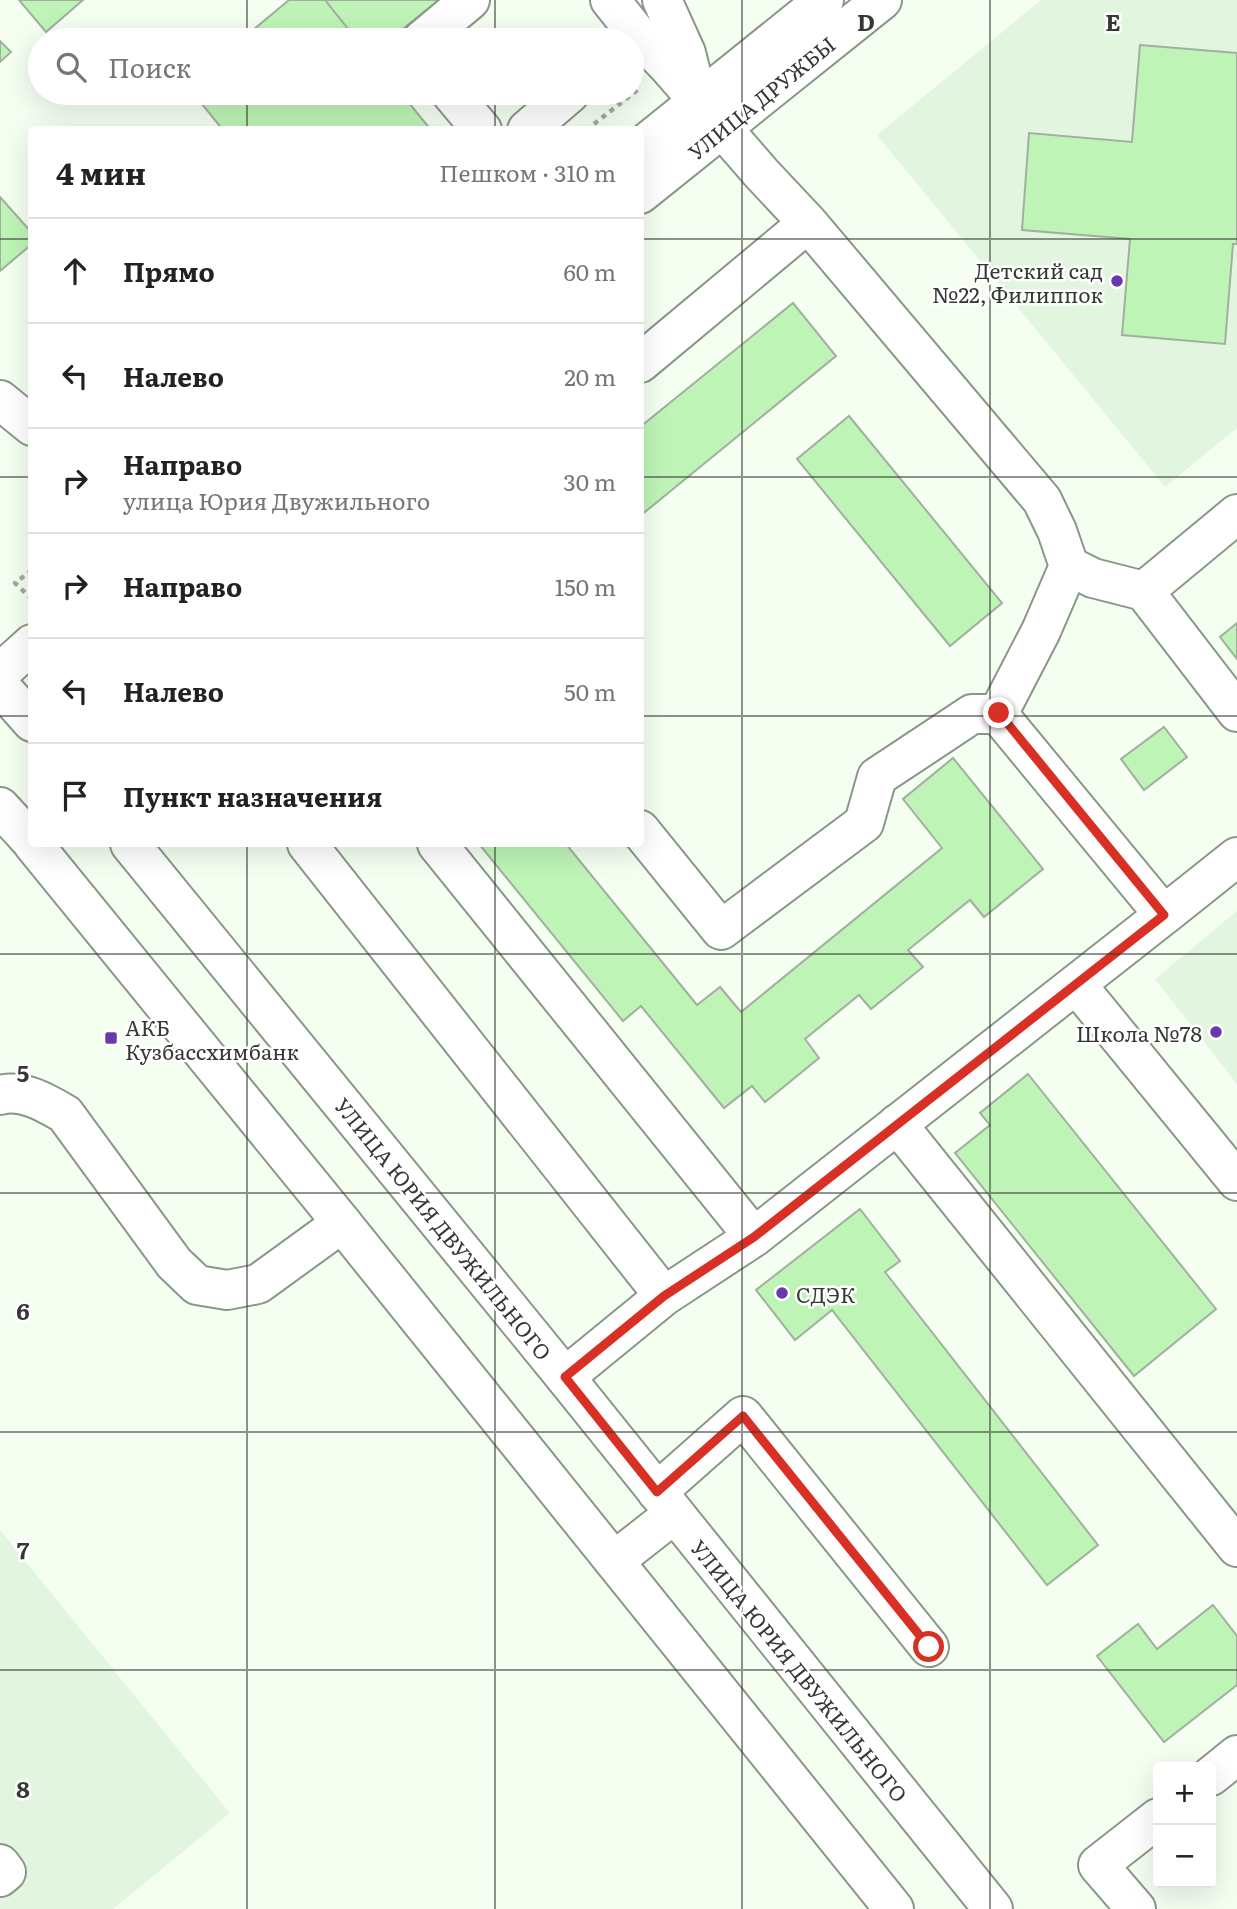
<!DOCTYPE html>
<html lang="ru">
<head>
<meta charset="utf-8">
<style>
  body { margin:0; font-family:Literata,serif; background:#f6f6f6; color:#222 }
  .controls { position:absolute; right:21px; bottom:21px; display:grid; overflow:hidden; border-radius:7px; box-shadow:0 7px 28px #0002 }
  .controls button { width:63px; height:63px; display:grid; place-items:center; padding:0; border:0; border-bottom:2px solid #e0e0e0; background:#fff; color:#222; font:35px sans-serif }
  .stop { position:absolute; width:21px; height:21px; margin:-16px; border:5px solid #d93025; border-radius:50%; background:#fff }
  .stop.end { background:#d93025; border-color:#fff; box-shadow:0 2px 7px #0008 }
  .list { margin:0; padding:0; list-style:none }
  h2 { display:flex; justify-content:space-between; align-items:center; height:91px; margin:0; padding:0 28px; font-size:30px }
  h2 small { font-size:23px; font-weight:400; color:#767676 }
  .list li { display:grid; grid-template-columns:46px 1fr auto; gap:21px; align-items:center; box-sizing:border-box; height:105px; padding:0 28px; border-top:2px solid #e0e0e0 }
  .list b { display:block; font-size:26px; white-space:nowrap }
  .list p { margin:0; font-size:23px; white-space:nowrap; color:#767676 }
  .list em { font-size:23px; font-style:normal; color:#767676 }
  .icon { flex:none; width:38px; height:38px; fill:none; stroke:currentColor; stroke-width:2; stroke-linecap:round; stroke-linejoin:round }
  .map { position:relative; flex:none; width:1237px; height:1909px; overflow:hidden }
  .search { position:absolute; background:#fff; box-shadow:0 7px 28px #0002; left:28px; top:28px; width:616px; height:77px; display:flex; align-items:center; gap:18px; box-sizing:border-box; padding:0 24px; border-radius:38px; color:#767676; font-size:26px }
  .panel { position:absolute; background:#fff; box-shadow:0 7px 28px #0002; left:28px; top:126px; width:616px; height:721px; border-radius:7px }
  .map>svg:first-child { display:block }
</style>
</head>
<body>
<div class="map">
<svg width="1237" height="1909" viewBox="0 0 1237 1909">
  <rect width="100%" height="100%" fill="#f4fff2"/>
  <!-- built -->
  <path fill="#e2f5df" d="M1041 0H1237V428L1165 487 877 135Z
    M1237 911V1084L1155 979Z
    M0 1530 230 1813 113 1909H0Z"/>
  <!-- building -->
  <path fill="#bef5b6" stroke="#a2afa0" stroke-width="2" d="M19 0H83L46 32Z
    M289 0H325L357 40H241Z
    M325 0H439L389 40H357Z
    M0 41 11 52 0 62Z
    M1140 45 1237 53V244H1233L1225 344 1122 335 1130 239 1022 230 1029 133 1132 142Z
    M193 93H401L431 130H223Z
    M0 197 32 233V244L0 271Z
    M793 303 836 356 640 516V427Z
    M849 416 1002 603 950 646 797 459Z
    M1237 623V659L1220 637Z
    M1164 727 1187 757 1144 790 1121 759Z
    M953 758 1043 869 984 917 970 900 908 950 923 967 871 1009 859 995 805 1039 819 1058 765 1102 752 1086 724 1108 641 1006 623 1021 479 844H566L697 1005 720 987 741 1012 942 848 903 799Z
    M1028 1074 1216 1309 1134 1376 955 1153 990 1125 980 1113Z
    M860 1209 900 1261 885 1272 1098 1545 1047 1585 832 1310 795 1340 756 1290Z
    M1213 1605 1237 1636V1685L1164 1742 1097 1656 1138 1624 1157 1649Z"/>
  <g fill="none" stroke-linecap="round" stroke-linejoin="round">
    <defs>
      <path id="minor" d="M610 0 638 35 668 66 762 174 808 223 1042 500 1057 531 1069 566 1093 578 1144 591 1237 712
        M662 0 686 53 695 89
        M422 40 470 0
        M451 93 482 130
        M527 130 570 93
        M640 148 824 0
        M640 194 882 0
        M640 363 808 223
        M0 400 32 426
        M1144 591 1237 514
        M0 673 32 644
        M998 714 1041 631 1069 566
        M307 844 664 1296
        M437 844 754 1237
        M1164 915 1237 857
        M1076 984 1237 1181
        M0 1095C23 1089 46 1103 65 1114L174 1263 197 1285 227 1290 258 1284 342 1223
        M897 1124 1237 1547
        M565 1377 664 1296 754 1237 1164 915 998 714H972L877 777 864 823 721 930 640 830
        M657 1492 743 1416 929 1647
        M614 1561 674 1514
        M1211 1776 1237 1755
        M0 1864 6 1872 0 1877
        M1136 1909 1098 1865 1158 1818"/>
      <path id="major" d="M0 686 32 722
        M0 807 32 842
        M33 844 342 1223 894 1909
        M130 844 565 1377 993 1909"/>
    </defs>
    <!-- minor casing -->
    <use href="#minor" stroke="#8a9788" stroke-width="42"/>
    <!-- major casing -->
    <use href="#major" stroke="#8a9788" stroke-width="42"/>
    <!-- path -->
    <path stroke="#a1aaa0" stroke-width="4.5" stroke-dasharray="5 5" stroke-linecap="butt" d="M594 124 640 88
      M32 570 15 583 32 599"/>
    <!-- minor -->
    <use href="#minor" stroke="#fff" stroke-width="38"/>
    <!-- major -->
    <use href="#major" stroke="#fff" stroke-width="38"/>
  </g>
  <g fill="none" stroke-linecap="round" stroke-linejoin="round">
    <!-- route -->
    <path stroke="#d93025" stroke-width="9" d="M929 1647 743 1416 657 1492 565 1377 664 1296 754 1237 1164 915 999 713"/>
  </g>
  <!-- grid -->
  <path fill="none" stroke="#343a33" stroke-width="2" stroke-opacity="0.55" d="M247 0V40M495 0V40M742 0V1909M990 0V1909M247 93V130M495 93V130M0 239H32M640 239H1237M0 477H32M640 477H1237M0 716H32M640 716H1237M247 844V1909M495 844V1909M0 954H1237M0 1193H1237M0 1432H1237M0 1670H1237"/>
  <!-- markers -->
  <g fill="#6838af" stroke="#fff" stroke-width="2.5">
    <circle cx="1117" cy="281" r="7"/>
    <circle cx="1216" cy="1032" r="7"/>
    <rect x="104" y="1031" width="14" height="14" rx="3.5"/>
    <circle cx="782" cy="1293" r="7"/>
  </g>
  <g text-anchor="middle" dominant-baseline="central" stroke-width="5" stroke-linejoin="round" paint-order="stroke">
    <!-- street labels -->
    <g font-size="21" fill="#343a33" stroke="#fff">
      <text transform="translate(761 97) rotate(-39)">УЛИЦА ДРУЖБЫ</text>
      <text transform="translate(444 1228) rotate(51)">УЛИЦА ЮРИЯ ДВУЖИЛЬНОГО</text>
      <text transform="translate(800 1670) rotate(51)">УЛИЦА ЮРИЯ ДВУЖИЛЬНОГО</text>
    </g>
    <!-- poi labels -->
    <g font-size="21" fill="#343a33" stroke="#fff" text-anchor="end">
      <text x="1103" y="269">Детский сад<tspan x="1103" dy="24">№22, Филиппок</tspan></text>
      <text x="125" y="1026" text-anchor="start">АКБ<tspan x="125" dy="24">Кузбассхимбанк</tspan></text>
      <text x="1202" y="1032">Школа №78</text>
      <text x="796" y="1293" text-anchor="start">СДЭК</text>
    </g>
  </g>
  <g font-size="23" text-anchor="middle" font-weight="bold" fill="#343a33" stroke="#fff" stroke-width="5" stroke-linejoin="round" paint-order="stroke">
    <text x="866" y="31">D</text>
    <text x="1113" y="31">E</text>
    <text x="23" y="1082">5</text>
    <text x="23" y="1320">6</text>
    <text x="23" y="1559">7</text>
    <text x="23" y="1798">8</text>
  </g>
</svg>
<div class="controls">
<button>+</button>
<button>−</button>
</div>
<div class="stop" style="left:929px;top:1647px"></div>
<div class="stop end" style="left:999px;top:713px"></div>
<div class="search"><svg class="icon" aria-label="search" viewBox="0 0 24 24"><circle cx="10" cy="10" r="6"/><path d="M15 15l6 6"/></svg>Поиск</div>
<section class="panel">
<h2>4 мин<small>Пешком · 310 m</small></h2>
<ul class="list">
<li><svg class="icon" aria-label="ahead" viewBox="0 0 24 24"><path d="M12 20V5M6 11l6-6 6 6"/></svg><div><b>Прямо</b></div><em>60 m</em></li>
<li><svg class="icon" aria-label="left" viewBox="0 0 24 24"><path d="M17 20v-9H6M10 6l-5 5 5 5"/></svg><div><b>Налево</b></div><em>20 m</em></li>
<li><svg class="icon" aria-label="right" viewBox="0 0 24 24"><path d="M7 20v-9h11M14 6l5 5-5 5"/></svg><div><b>Направо</b><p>улица Юрия Двужильного</p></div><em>30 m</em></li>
<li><svg class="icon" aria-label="right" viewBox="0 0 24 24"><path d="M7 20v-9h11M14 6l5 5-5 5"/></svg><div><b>Направо</b></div><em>150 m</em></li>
<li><svg class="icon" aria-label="left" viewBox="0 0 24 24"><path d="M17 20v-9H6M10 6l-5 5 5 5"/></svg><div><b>Налево</b></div><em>50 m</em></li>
<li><svg class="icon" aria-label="arrive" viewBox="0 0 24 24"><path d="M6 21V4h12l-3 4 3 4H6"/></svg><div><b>Пункт назначения</b></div></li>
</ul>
</section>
</div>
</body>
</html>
